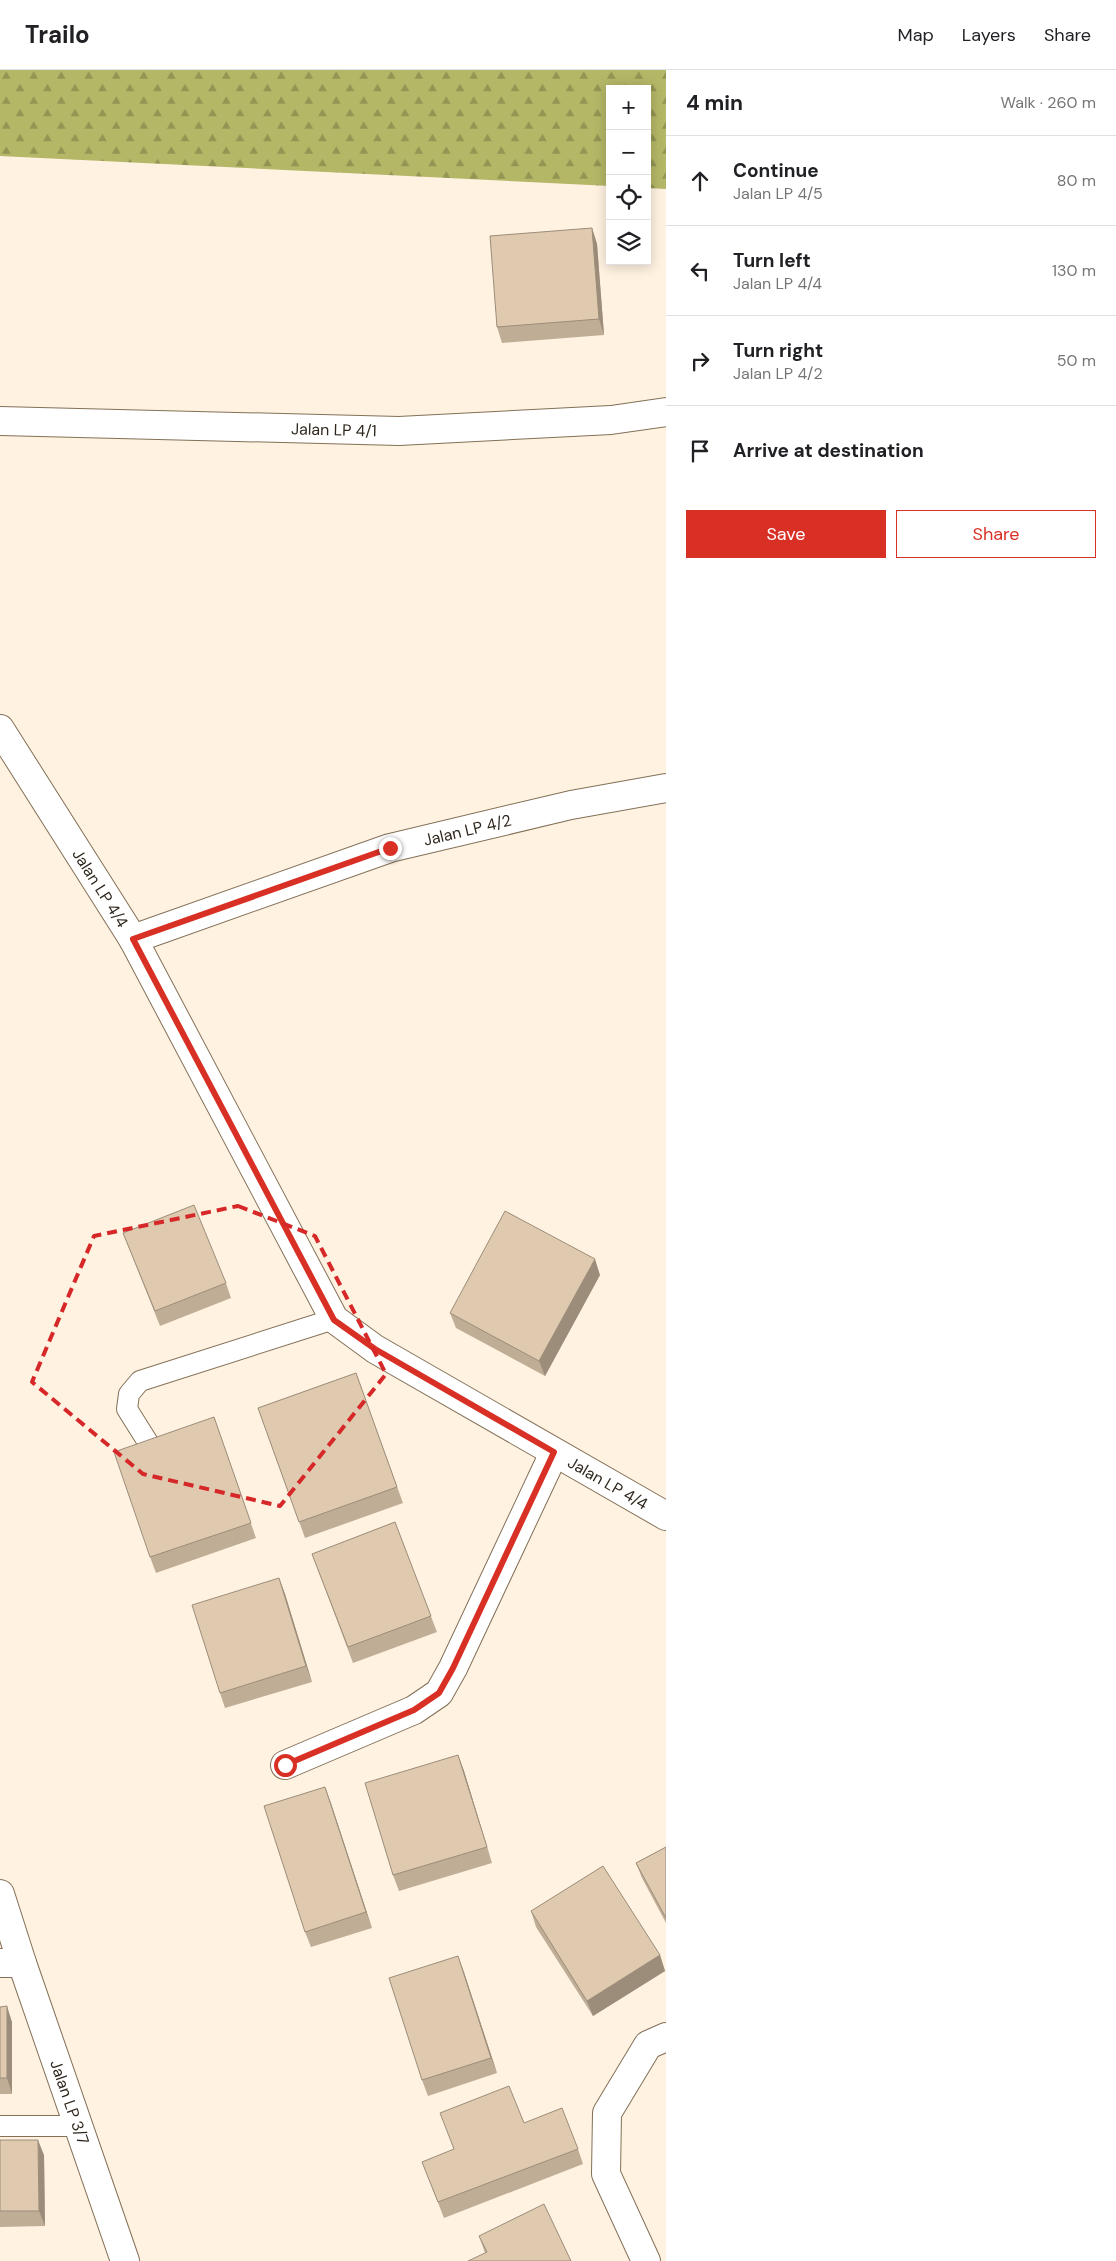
<!DOCTYPE html>
<html lang="en">
<head>
<meta charset="utf-8">
<style>
  body { margin:0; font-family:"DM Sans",sans-serif; background:#f2f2f2; color:#202124 }
  .controls { position:absolute; right:15px; top:15px; display:grid; overflow:hidden; border-radius:0px; box-shadow:0 2px 12px #0003 }
  .controls button { width:45px; height:45px; display:grid; place-items:center; padding:0; border:0; border-bottom:1px solid #e0e0e0; background:#fff; color:#202124; font:25px sans-serif }
  .stop { position:absolute; width:15px; height:15px; margin:-11px; border:4px solid #d93025; border-radius:50%; background:#fff }
  .stop.end { background:#d93025; border-color:#fff; box-shadow:0 1px 5px #0008 }
  .list { margin:0; padding:0; list-style:none }
  h2 { display:flex; justify-content:space-between; align-items:center; height:65px; margin:0; padding:0 20px; font-size:21px }
  h2 small { font-size:16px; font-weight:400; color:#757577 }
  .list li { display:grid; grid-template-columns:32px 1fr auto; gap:15px; align-items:center; box-sizing:border-box; height:90px; padding:0 20px; border-top:1px solid #e0e0e0 }
  .list b { display:block; font-size:19px; white-space:nowrap }
  .list p { margin:0; font-size:16px; white-space:nowrap; color:#757577 }
  .list em { font-size:16px; font-style:normal; color:#757577 }
  .actions { display:flex; gap:10px; padding:15px 20px }
  .actions a { flex:1; padding:11px 0; border:1px solid #d93025; border-radius:0px; text-align:center; font-size:18px; color:#d93025 }
  .actions .main { background:#d93025; color:#fff }
  .icon { flex:none; width:28px; height:28px; fill:none; stroke:currentColor; stroke-width:2; stroke-linecap:round; stroke-linejoin:round }
  .map { position:relative; flex:none; width:666px; height:2191px; overflow:hidden }
  header { display:flex; align-items:center; gap:30px; box-sizing:border-box; height:70px; padding:0 25px; background:#fff; border-bottom:1px solid #e0e0e0 }
  header strong { font-size:24px }
  nav { display:flex; gap:28px; margin-inline-start:auto; font-size:18px }
  main { display:flex }
  aside { flex:1; background:#fff }
  .map>svg:first-child { display:block }
</style>
</head>
<body>
<header>
<strong>Trailo</strong>
<nav><a>Map</a><a>Layers</a><a>Share</a></nav>
</header>
<main>
<div class="map">
<svg width="666" height="2191" viewBox="0 0 666 2191">
  <defs>
    <pattern id="forest-firs" width="22" height="20" patternUnits="userSpaceOnUse" patternTransform="scale(1.25)"><rect width="22" height="20" fill="#b4b766"/><path d="M5 1l3.5 6h-7zM16 11l3.5 6h-7z" fill="#939553"/></pattern>
  </defs>
  <rect width="100%" height="100%" fill="#fff2e1"/>
  <!-- forest -->
  <path fill="url(#forest-firs)" d="M0 0H666V119L647 118V19H610V116L0 86Z"/>
  <g fill="none" stroke-linecap="round" stroke-linejoin="round">
    <defs>
      <path id="lane" d="M149 1374 127 1339 129 1324 140 1311 334 1249
        M0 2056H78"/>
      <g id="street">
        <path id="s1" d="M0 351 399 361 611 350 666 342"/>
        <path id="s2" d="M0 659 133 869 334 1249 375 1279 666 1446"/>
        <path id="s3" d="M133 869 390 778 571 735 666 718"/>
        <path d="M285 1695 414 1640 439 1623 453 1598 554 1383"/>
        <path d="M0 1824 22 1893"/>
        <path id="s4" d="M0 1893H22L125 2191"/>
        <path d="M646 2191 606 2104 607 2043 648 1975 666 1967"/>
      </g>
    </defs>
    <!-- lane casing -->
    <use href="#lane" stroke="#837057" stroke-width="22"/>
    <!-- street casing -->
    <use href="#street" stroke="#837057" stroke-width="30"/>
    <!-- lane -->
    <use href="#lane" stroke="#fff" stroke-width="20"/>
    <!-- street -->
    <use href="#street" stroke="#fff" stroke-width="28"/>
  </g>
  <!-- wall -->
  <path fill="#c0ad96" d="M592 158 597 174 604 265 502 273 497 257Z
    M123 1163 226 1213 231 1228 160 1256Z
    M600 1205 545 1306 456 1258 450 1243Z
    M356 1303 403 1433 305 1468 258 1338Z
    M214 1347 256 1468 156 1503 150 1487Z
    M395 1452 437 1562 353 1593 312 1484Z
    M279 1508 285 1524 312 1612 225 1638 220 1623Z
    M458 1685 464 1701 492 1793 399 1821 393 1805Z
    M325 1717 372 1858 311 1877 305 1862Z
    M666 1777V1853L642 1808 636 1793Z
    M531 1841 660 1885 665 1901 593 1946 536 1857Z
    M458 1886 497 2003 428 2026 422 2010Z
    M0 1937 12 1952V2024H0Z
    M524 2053 578 2079 583 2094 444 2148 422 2092Z
    M0 2070 44 2085 45 2156 0 2157Z
    M479 2166 571 2191 485 2183Z"/>
  <!-- shaded-wall -->
  <path fill="#9c8d7a" d="M592 158 597 174 604 265 599 249Z
    M595 1189 600 1205 545 1306 539 1291Z
    M279 1508 285 1524 312 1612 306 1596Z
    M458 1685 464 1701 492 1793 487 1777Z
    M325 1717 331 1733 372 1858 366 1842Z
    M660 1885 665 1901 593 1946 587 1931Z
    M458 1886 464 1902 497 2003 491 1988Z
    M7 1936 12 1952V2024L7 2008Z
    M38 2070 44 2085 45 2156 39 2141Z"/>
  <!-- building -->
  <path fill="#dfc9af" stroke="#9c8d7a" d="M592 158 599 249 497 257 490 166Z
    M194 1135 226 1213 155 1241 123 1163Z
    M505 1141 595 1189 539 1291 450 1243Z
    M356 1303 397 1417 299 1452 258 1338Z
    M214 1347 251 1453 150 1487 114 1382Z
    M395 1452 431 1546 348 1577 312 1484Z
    M279 1508 306 1596 220 1623 192 1535Z
    M458 1685 487 1777 393 1805 365 1713Z
    M325 1717 366 1842 305 1862 264 1736Z
    M666 1777V1848L636 1793Z
    M603 1796 660 1885 587 1931 531 1841Z
    M458 1886 491 1988 422 2010 389 1908Z
    M7 1936V2008H0V1937Z
    M509 2016 524 2053 562 2038 578 2079 438 2132 422 2092 454 2079 440 2043Z
    M0 2070H38L39 2141H0Z
    M544 2134 571 2191H468L487 2182 479 2166Z"/>
  <g fill="none" stroke-linecap="round" stroke-linejoin="round">
    <!-- route -->
    <path stroke="#d93025" stroke-width="6" d="M285 1695 414 1640 439 1623 453 1598 554 1382 375 1279 334 1250 133 869 390 778"/>
  </g>
  <!-- marked area -->
  <path fill="none" stroke="#d62828" stroke-width="4" stroke-dasharray="10 6" stroke-linejoin="round" d="M238 1136 315 1166 386 1304 280 1436 143 1404 32 1312 94 1166Z"/>
  <g text-anchor="middle" dominant-baseline="central" stroke-width="4.5" stroke-linejoin="round" paint-order="stroke">
    <!-- street labels -->
    <g font-size="16" fill="#30281e" stroke="#fff">
      <text stroke="none"><textPath href="#s1" startOffset="334">Jalan LP 4/1</textPath></text>
      <text stroke="none"><textPath href="#s3" startOffset="352">Jalan LP 4/2</textPath></text>
      <text stroke="none"><textPath href="#s2" startOffset="188">Jalan LP 4/4</textPath></text>
      <text stroke="none"><textPath href="#s2" startOffset="998">Jalan LP 4/4</textPath></text>
      <text stroke="none"><textPath href="#s4" startOffset="169">Jalan LP 3/7</textPath></text>
    </g>
  </g>
</svg>
<div class="controls">
<button>+</button>
<button>−</button>
<button><svg class="icon" aria-label="locate" viewBox="0 0 24 24"><circle cx="12" cy="12" r="6"/><path d="M12 2v4M12 18v4M2 12h4M18 12h4"/></svg></button>
<button><svg class="icon" aria-label="layers" viewBox="0 0 24 24"><path d="M12 4l9 5-9 5-9-5zM3 14l9 5 9-5"/></svg></button>
</div>
<div class="stop" style="left:285px;top:1695px"></div>
<div class="stop end" style="left:390px;top:778px"></div>
</div>
<aside>
<h2>4 min<small>Walk · 260 m</small></h2>
<ul class="list">
<li><svg class="icon" aria-label="ahead" viewBox="0 0 24 24"><path d="M12 20V5M6 11l6-6 6 6"/></svg><div><b>Continue</b><p>Jalan LP 4/5</p></div><em>80 m</em></li>
<li><svg class="icon" aria-label="left" viewBox="0 0 24 24"><path d="M17 20v-9H6M10 6l-5 5 5 5"/></svg><div><b>Turn left</b><p>Jalan LP 4/4</p></div><em>130 m</em></li>
<li><svg class="icon" aria-label="right" viewBox="0 0 24 24"><path d="M7 20v-9h11M14 6l5 5-5 5"/></svg><div><b>Turn right</b><p>Jalan LP 4/2</p></div><em>50 m</em></li>
<li><svg class="icon" aria-label="arrive" viewBox="0 0 24 24"><path d="M6 21V4h12l-3 4 3 4H6"/></svg><div><b>Arrive at destination</b></div></li>
</ul>
<div class="actions"><a class="main">Save</a><a>Share</a></div>
</aside>
</main>
</body>
</html>
